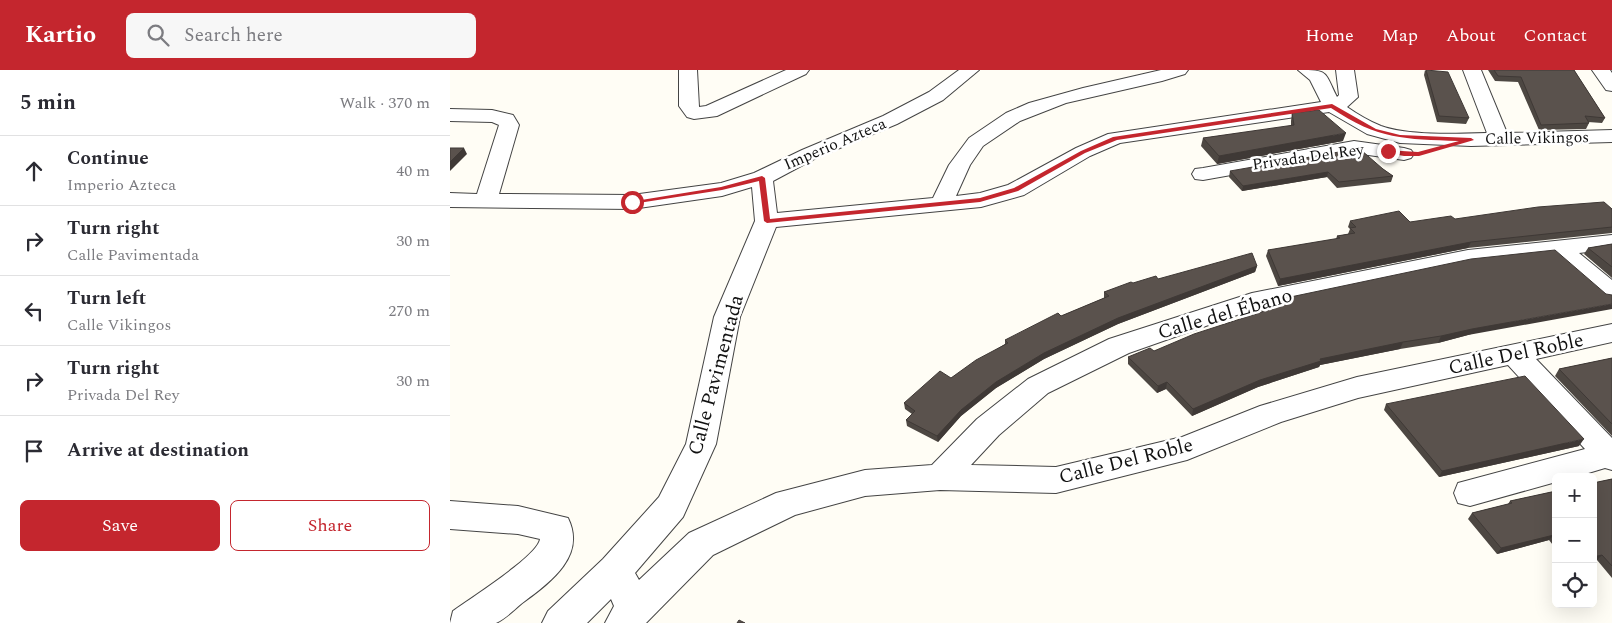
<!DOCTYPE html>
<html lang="en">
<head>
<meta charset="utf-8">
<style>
  body { margin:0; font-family:Spectral,serif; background:#f7f7f7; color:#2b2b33 }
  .controls { position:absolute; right:15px; bottom:15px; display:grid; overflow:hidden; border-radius:8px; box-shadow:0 5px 20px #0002 }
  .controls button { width:45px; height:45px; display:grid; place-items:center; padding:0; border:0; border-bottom:1px solid #e1e1e2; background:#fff; color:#2b2b33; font:25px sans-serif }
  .stop { position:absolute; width:15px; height:15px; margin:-11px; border:4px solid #c4262e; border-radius:50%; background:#fff }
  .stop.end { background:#c4262e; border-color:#fff; box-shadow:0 1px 5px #0008 }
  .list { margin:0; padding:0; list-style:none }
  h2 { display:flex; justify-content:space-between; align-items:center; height:65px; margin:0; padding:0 20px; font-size:21px }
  h2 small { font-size:16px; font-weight:400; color:#7c7c81 }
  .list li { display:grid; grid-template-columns:32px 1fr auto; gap:15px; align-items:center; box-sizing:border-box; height:70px; padding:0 20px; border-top:1px solid #e1e1e2 }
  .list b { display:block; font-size:19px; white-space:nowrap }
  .list p { margin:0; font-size:16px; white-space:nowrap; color:#7c7c81 }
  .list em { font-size:16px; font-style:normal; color:#7c7c81 }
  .actions { display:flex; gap:10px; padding:15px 20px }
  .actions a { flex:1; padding:11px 0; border:1px solid #c4262e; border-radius:8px; text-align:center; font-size:18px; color:#c4262e }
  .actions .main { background:#c4262e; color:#fff }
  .icon { flex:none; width:28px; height:28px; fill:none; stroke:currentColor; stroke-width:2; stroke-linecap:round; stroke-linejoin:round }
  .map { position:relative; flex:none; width:1162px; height:553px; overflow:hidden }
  header { display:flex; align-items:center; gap:30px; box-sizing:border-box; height:70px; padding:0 25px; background:#c4262e; color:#fff }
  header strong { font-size:24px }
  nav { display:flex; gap:28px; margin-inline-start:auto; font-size:18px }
  .search { width:350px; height:45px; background:#f7f7f7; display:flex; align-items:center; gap:12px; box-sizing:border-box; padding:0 18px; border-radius:8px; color:#7c7c81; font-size:19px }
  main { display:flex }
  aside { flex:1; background:#fff }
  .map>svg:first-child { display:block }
</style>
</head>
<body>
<header>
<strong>Kartio</strong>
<div class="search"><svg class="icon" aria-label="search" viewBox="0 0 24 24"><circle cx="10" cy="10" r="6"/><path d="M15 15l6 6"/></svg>Search here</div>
<nav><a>Home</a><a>Map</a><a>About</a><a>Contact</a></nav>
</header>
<main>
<aside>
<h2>5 min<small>Walk · 370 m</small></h2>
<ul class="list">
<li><svg class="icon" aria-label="ahead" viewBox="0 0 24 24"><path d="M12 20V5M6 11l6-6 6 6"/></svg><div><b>Continue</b><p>Imperio Azteca</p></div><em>40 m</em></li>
<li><svg class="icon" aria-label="right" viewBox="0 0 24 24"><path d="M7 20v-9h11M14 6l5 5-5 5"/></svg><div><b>Turn right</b><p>Calle Pavimentada</p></div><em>30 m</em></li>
<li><svg class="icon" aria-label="left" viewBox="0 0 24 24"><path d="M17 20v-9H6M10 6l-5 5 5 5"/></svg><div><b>Turn left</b><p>Calle Vikingos</p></div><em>270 m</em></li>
<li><svg class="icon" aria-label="right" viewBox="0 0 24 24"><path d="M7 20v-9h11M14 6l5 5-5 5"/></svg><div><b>Turn right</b><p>Privada Del Rey</p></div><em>30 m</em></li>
<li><svg class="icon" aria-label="arrive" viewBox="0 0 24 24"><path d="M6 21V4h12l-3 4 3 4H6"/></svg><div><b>Arrive at destination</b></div></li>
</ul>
<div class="actions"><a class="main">Save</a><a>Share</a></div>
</aside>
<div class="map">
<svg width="1162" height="553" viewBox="0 0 1162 553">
  <rect width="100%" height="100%" fill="#fffdf5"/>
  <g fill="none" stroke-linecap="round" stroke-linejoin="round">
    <defs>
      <path id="minor" d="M229 0H247L249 37 256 36 336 0H359L356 4 267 46 244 49 237 47 229 36Z
        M509 0H529L493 30 447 54 366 88 323 111 327 143 483 128 499 95 519 68 556 43 579 33 633 18 711 0H738L735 4 712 11 616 33 570 51 533 76 520 95 506 126 530 123 558 115 626 78 658 64 871 32 860 10 848 0C879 0 874 1 887 27L889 25 886 0H904L908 27 897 37C907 44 919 51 931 56 959 66 1008 64 1037 63L1013 0H1031L1057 63 1162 60V72L1021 76 950 73 917 64 879 42 670 73 640 86 574 125 531 137 326 157 290 247 266 374 233 447 185 503 189 510 239 463 326 423 415 400 482 395 527 349 578 309 659 269 802 223 1018 180 1162 165V179L1129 183 1162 210V231L1153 229 1102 185 1018 194 807 238 679 283 598 323 549 365 521 395 606 397 732 367 810 336 907 307 1162 254V272L1086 289 1162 368V400L1155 398 1125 407H1106V412L1020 436 1008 433 1004 423 1008 413 1135 379 1058 295 908 328 831 352 737 390 606 423 490 420 415 426 345 445 263 485 196 553H155L164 536 161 529 137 553H92L98 541 153 489 209 427 236 374 264 247 305 151 302 117 272 126 182 139 0 137V123L27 124 49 55 42 52 0 51V39L42 40 63 45 69 55 49 124 182 125 271 113 304 103 352 80 433 46 479 22Z
        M1142 0H1160L1162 3V21L1156 20Z
        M904 71 954 78 961 80 964 84 961 88 954 90 904 83 753 110 745 109 742 104 745 99 753 98Z
        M0 431 68 436 118 448C137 487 99 513 71 534 64 540 55 549 46 553 39 553 10 553 0 553L3 541C19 529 88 486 90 469L68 464 0 459Z"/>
    </defs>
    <!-- minor casing -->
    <use href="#minor" stroke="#444" stroke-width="2"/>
    <!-- minor -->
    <use href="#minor" fill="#fff" fill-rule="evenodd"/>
  </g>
  <!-- wall -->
  <path fill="#4d4742" d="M975 0 1019 48 1016 54 987 52 974 5Z
    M1038 0H1124L1155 48 1152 53 1138 52 1139 53 1136 59 1089 60 1068 12 1045 11Z
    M842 43 893 71 767 94 751 76 753 68 841 56V51Z
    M933 99 943 106 941 112 887 118 877 107 792 121 779 107 780 101Z
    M1162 139V163L1018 178 828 216 816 186 818 180 886 169 887 166 898 164 900 159 898 157 900 151 960 152Z
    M1162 174V208L1134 184 1138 178Z
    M807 196 805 202 668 254 594 289 546 318 511 346 488 372 457 356 456 350 462 344 455 339 454 333 501 308 555 274V270L611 246 654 228V222L683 213 708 209Z
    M1156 224 1018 265 988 273 950 279 870 295 869 297 808 317 742 346 716 319 707 323 678 294V287L704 281 812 242 810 239 812 233Z
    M1162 288V366L1105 306 1109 299Z
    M936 334 1129 376 989 407 934 340Z
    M1162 409V508L1147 490 1143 491V413Z
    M1106 421V479L1099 470 1047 484 1018 449 1022 443 1058 434 1060 431Z"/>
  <!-- shaded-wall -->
  <path fill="#3f3936" d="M896 63 893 71 767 94 769 86Z
    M14 78 17 84 0 101V92Z
    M878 102 877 107 792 121 793 116Z
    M1021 172 1018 178 828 216 830 209Z
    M807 196 805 202 668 254 594 289 546 318 511 346 488 372 487 366 511 340 546 312 594 283 668 248Z
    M1162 234V239L1018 265 988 273 991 266 1022 259Z
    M953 272 950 279 870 295 869 297 808 317 742 346 743 339 810 310 870 289Z
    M717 312 716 319 707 323 708 316Z
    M1134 369 1129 376 989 407 992 401Z
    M1104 465 1099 470 1047 484 1051 478Z
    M1152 485 1147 490 1143 491V487Z"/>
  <!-- building -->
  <path fill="#5a524d" stroke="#3f3936" d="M976 0 998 2 1019 48 989 46Z
    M1044 0H1124L1155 48 1135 46 1139 53 1091 55 1071 7 1048 6Z
    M869 40 896 63 769 86 753 68 844 55 842 43Z
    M0 78H14L0 92Z
    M906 79 911 80 933 99 943 106 889 112 878 102 793 116 780 101Z
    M1154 132 1162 139V157L1021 172 830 209 818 180 890 168 887 166 905 163 900 158 906 157 900 151 949 141 960 152 1001 146 1005 149 1088 137Z
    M1162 174V197L1138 178Z
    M1105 180 1156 224 1162 225V234L1022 259 991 266 953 272 870 289 871 291 810 310 743 339 717 312 708 316 678 287 700 278 704 281 744 264 818 240 812 233 1021 189Z
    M802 183 807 196 668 248 594 283 546 312 511 340 487 366 456 350 465 341 454 333 490 301 501 308 526 290 558 273 555 270 608 243 611 246 659 226 654 222 681 212 683 213 706 206 708 209Z
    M1162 288V354L1109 299Z
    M1075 306 1134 369 992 401 936 334Z
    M1162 409V496L1152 485 1143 487V413Z
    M1106 421V467L1104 465 1051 478 1022 443 1062 433 1060 431Z
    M289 550 295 553H287Z"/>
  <!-- route -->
  <path fill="#c4262e" d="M882 34 926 59 950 65 1021 68 1024 70 969 86H954L938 83 936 80 968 82 1009 71C954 69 929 70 881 38L667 70 635 83 568 121 530 132 317 153 314 151 309 111 272 120 182 134 179 132 271 117 312 106 315 108 320 149 530 128 564 118 631 81 663 67Z"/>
  <g text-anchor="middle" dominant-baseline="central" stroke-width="5" stroke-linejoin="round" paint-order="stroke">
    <!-- far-street labels -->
    <g font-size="16" fill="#111" stroke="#fff">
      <text transform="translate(1087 68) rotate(-1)">Calle Vikingos</text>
      <text transform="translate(385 74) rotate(-23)">Imperio Azteca</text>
      <text transform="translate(858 87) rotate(-8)">Privada Del Rey</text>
    </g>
    <!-- street labels -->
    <g font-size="20" fill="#111" stroke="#fff">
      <text transform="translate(775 244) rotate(-16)">Calle del Ébano</text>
      <text transform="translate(1066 284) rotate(-12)">Calle Del Roble</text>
      <text transform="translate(266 305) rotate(-75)">Calle Pavimentada</text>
      <text transform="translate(676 391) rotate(-14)">Calle Del Roble</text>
    </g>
  </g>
</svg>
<div class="controls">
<button>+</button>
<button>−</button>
<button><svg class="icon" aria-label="locate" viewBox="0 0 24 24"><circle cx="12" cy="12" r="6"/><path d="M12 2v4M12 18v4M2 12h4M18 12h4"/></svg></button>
</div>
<div class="stop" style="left:182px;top:132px"></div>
<div class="stop end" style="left:938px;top:81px"></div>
</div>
</main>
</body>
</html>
